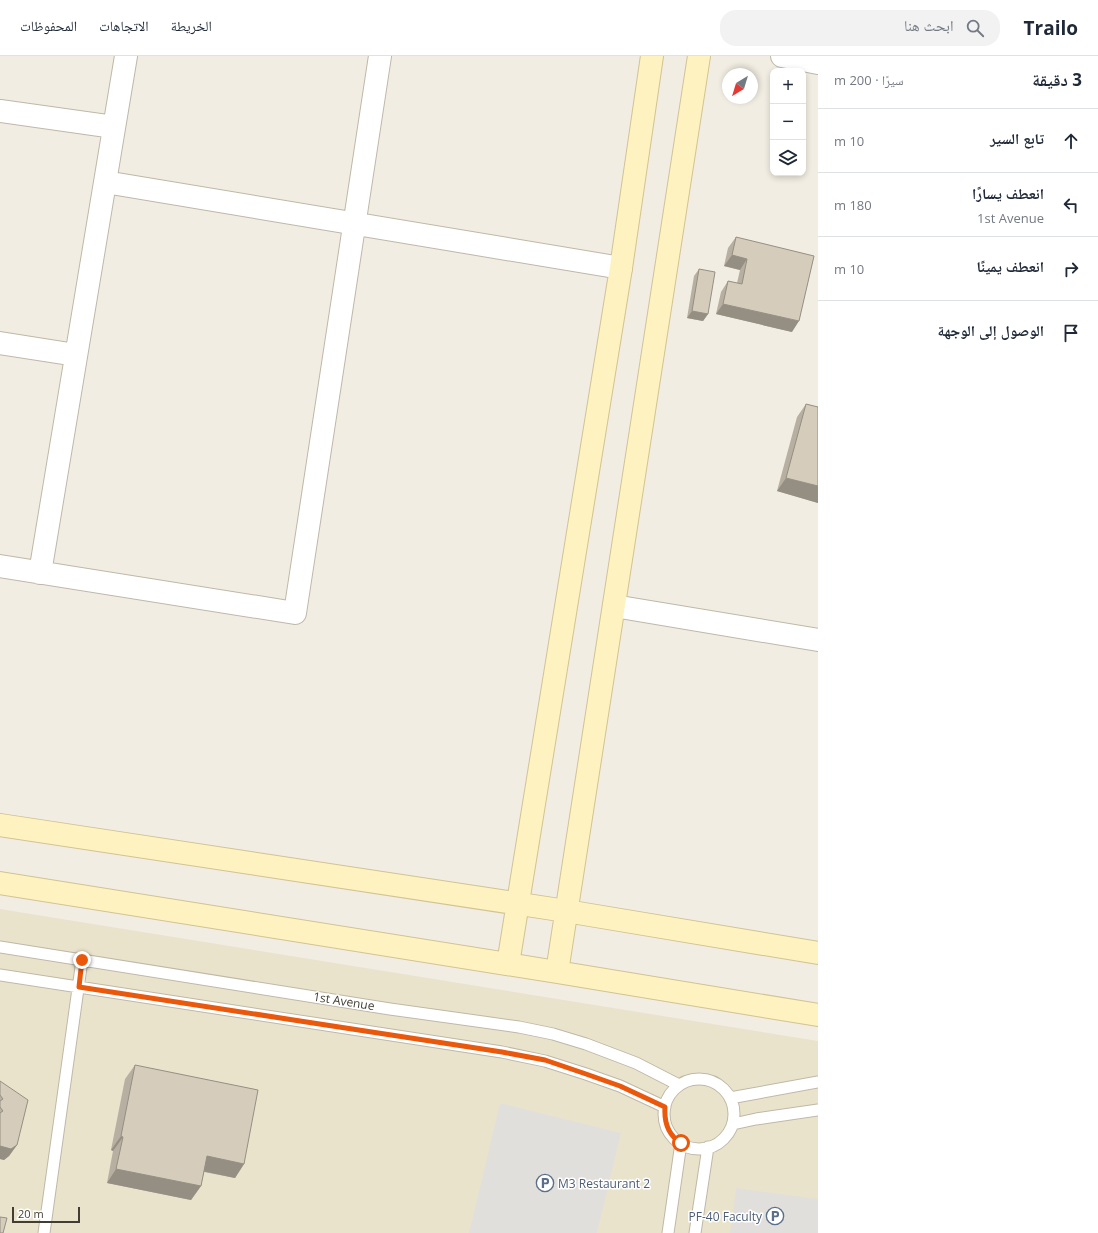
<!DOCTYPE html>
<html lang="ar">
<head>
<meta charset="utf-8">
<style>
  body { margin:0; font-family:"Open Sans","Noto Naskh Arabic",sans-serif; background:#f2f2f3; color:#1f2937; direction:rtl }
  .controls { position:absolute; right:12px; top:12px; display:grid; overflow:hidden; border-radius:8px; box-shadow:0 2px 6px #0003 }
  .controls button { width:36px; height:36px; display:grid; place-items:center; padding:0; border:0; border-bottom:1px solid #e0e1e3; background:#fff; color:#1f2937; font:20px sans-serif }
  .compass { position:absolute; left:722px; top:12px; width:36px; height:36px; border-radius:50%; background:#fff; box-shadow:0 2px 6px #0003; rotate:218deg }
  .scale { position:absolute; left:12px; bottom:10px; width:68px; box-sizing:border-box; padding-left:4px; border:2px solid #423d33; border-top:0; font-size:11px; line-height:14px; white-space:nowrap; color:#423d33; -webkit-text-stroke:3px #fff; paint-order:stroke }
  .stop { position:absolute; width:12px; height:12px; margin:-9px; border:3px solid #ea580c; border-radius:50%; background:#fff }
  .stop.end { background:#ea580c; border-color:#fff; box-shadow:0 1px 4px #0008 }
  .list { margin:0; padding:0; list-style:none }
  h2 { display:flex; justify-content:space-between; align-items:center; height:52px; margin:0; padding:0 16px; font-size:17px }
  h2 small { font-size:13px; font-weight:400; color:#747a83 }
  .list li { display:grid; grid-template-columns:26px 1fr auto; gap:12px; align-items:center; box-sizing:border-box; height:64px; padding:0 16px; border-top:1px solid #e0e1e3 }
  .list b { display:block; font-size:15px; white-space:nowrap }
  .list p { margin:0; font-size:13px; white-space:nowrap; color:#747a83 }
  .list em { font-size:13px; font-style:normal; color:#747a83 }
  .icon { flex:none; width:22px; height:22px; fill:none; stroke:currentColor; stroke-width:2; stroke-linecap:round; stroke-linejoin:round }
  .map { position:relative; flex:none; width:818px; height:1177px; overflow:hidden; direction:ltr }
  header { display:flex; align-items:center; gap:24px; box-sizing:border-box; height:56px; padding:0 20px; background:#fff; border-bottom:1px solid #e0e1e3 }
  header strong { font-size:19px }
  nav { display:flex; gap:22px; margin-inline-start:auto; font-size:14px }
  .search { width:280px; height:36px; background:#f2f2f3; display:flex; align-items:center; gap:10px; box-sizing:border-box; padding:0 14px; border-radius:16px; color:#747a83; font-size:15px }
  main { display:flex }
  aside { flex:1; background:#fff }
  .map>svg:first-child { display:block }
</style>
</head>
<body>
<header>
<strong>Trailo</strong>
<div class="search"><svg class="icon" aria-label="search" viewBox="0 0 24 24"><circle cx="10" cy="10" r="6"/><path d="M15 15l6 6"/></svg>ابحث هنا</div>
<nav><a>الخريطة</a><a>الاتجاهات</a><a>المحفوظات</a></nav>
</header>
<main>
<aside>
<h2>3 دقيقة<small>سيرًا · 200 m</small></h2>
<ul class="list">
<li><svg class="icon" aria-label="ahead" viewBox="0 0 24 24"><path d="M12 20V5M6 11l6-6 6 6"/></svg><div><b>تابع السير</b></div><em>10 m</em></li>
<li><svg class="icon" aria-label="left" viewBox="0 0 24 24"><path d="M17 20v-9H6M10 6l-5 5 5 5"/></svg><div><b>انعطف يسارًا</b><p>1st Avenue</p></div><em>180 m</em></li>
<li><svg class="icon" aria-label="right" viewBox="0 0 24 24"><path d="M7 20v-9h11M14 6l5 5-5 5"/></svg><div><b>انعطف يمينًا</b></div><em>10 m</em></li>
<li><svg class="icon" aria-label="arrive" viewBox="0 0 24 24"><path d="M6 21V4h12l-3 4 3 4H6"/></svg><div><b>الوصول إلى الوجهة</b></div></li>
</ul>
</aside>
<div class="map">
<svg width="818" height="1177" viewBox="0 0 818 1177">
  <rect width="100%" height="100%" fill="#f1ede2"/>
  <!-- education -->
  <path fill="#eae3cc" d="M0 853 818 985V1177H0Z"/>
  <!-- parking -->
  <path fill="#e1dfdb" d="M500 1047 621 1077 597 1177H469Z
    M736 1132 818 1143V1177H730Z"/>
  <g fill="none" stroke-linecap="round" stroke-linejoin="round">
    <defs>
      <path id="lane" d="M0 891 390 953 519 971 553 978 586 988 636 1007 679 1029
        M0 919 502 996 545 1005 586 1018 620 1030 665 1051
        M664 1058a35 35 0 1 1 70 0a35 35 0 1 1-70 0Z
        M730 1042 818 1026
        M733 1068 756 1063 818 1054
        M44 1177 82 904
        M668 1177 681 1087
        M695 1177 708 1091"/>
      <path id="street" d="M782 0 818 7
        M0 55 114 71
        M105 126 621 212
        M0 287 76 299
        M0 510 295 557 380 0
        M40 517 126 0
        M614 550 818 584"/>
      <path id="secondary" d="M0 769 566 855 818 897
        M0 827 557 916 818 959
        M508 908 621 212 652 0
        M557 916 699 0"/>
    </defs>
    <!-- lane casing -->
    <use href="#lane" stroke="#bfb8a8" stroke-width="13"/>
    <!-- street casing -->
    <use href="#street" stroke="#bfb8a8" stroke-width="24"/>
    <!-- secondary casing -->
    <use href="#secondary" stroke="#d1c392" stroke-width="24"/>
    <!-- lane -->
    <use href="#lane" stroke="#fff" stroke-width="11"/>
    <!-- street -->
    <use href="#street" stroke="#fff" stroke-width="22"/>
    <!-- secondary -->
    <use href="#secondary" stroke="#fef2c0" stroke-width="22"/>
  </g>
  <!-- wall -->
  <path fill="#b7afa1" d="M736 181 792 276 716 258 721 236 728 225 737 227 740 214 724 210 728 192Z
    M699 213 708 258 703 265 687 262 694 220Z
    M806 348 818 351V447L777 435 797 361Z
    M135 1009 244 1108 235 1122 204 1116 201 1130 191 1144 107 1127 113 1095 111 1094 125 1023Z
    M0 1025 17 1089 9 1100 4 1104 0 1103Z"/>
  <!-- shaded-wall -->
  <path fill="#958f83" d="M732 199 747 203 740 214 724 210Z
    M723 248 799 265 792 276 716 258Z
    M692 255 708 258 703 265 687 262Z
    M786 422 818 430V447L777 435Z
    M121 1080 123 1081 113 1095 111 1094Z
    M17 1089 9 1100 4 1104 0 1103V1090Z
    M207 1100 244 1108 235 1122 197 1114Z
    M116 1113 201 1130 191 1144 107 1127Z"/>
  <!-- building -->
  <path fill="#d5ccbb" stroke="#958f83" d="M736 181 814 200 799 265 723 248 728 225 742 228 747 203 732 199Z
    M699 213 715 216 708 258 692 255Z
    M806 348 818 351V430L786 422Z
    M135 1009 258 1034 244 1108 207 1100 201 1130 116 1113 123 1081 121 1080Z
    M0 1025 28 1044 17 1089 11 1093 0 1090V1057L3 1055 0 1051V1045L3 1043 0 1039Z
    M0 1161 7 1162 3 1177H0Z"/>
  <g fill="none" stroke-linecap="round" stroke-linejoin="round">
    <!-- route -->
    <path stroke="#ea580c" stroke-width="5" d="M82 904 79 931 502 996 545 1004 586 1018 620 1030 665 1051C664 1066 668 1079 681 1087"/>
  </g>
  <!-- icons -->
  <defs>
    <symbol id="parking-ring" viewBox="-11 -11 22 22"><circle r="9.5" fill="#fff" stroke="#5c6f8a" stroke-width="1.5"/><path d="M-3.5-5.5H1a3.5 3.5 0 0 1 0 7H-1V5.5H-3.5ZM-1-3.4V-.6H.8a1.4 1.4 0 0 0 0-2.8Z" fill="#5c6f8a"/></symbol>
  </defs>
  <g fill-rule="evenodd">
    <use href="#parking-ring" x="535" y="1117" width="20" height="20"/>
    <use href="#parking-ring" x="765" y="1150" width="20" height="20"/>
  </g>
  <g text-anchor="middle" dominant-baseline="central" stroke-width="3" stroke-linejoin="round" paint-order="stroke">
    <!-- street labels -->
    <g font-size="12" fill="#423d33" stroke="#fff">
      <text transform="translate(344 945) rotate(9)">1st Avenue</text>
    </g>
    <!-- service labels -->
    <g font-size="12" fill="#4e5e75" stroke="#fff" text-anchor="start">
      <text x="558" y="1127">M3 Restaurant 2</text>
      <text x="762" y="1160" text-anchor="end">PF-40 Faculty</text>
    </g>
  </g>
</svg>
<div class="controls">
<button>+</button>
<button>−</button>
<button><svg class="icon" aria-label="layers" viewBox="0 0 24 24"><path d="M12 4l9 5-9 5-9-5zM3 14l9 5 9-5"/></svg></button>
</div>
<svg class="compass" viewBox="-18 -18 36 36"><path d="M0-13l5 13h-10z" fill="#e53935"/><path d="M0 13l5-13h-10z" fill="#747a83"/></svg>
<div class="scale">20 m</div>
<div class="stop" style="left:681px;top:1087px"></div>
<div class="stop end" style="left:82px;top:904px"></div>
</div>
</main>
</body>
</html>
